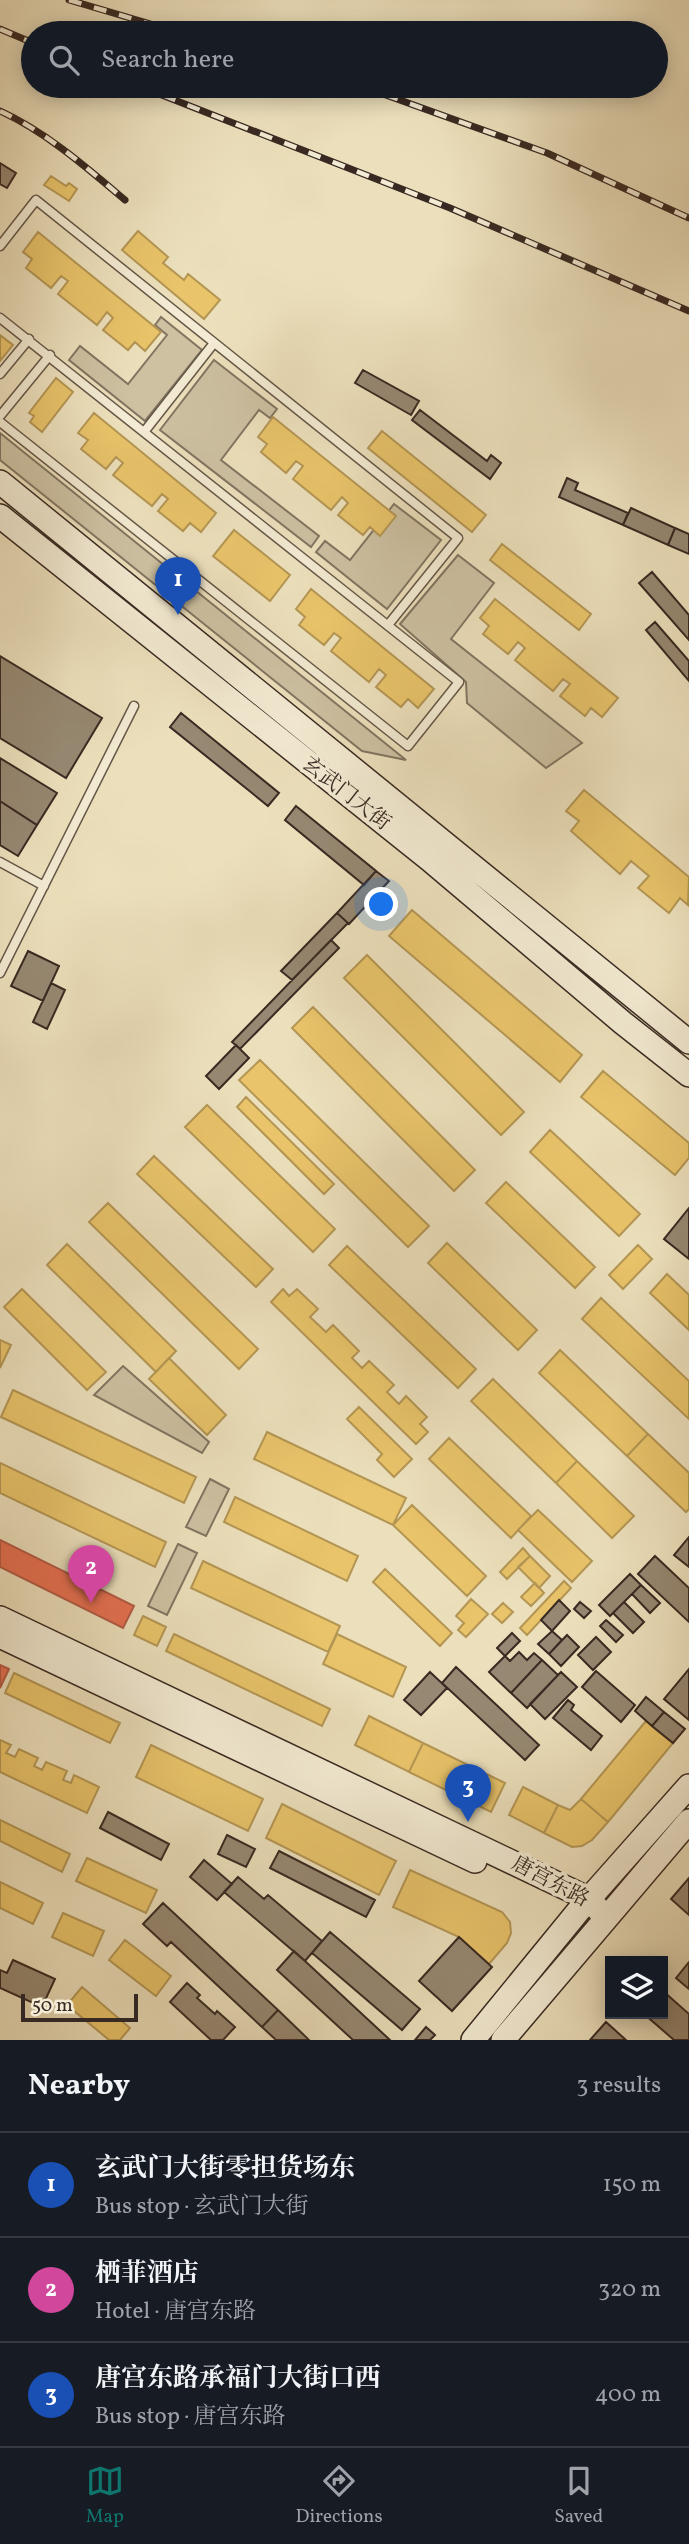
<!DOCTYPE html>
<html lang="en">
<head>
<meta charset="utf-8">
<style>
  body { margin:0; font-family:Vollkorn,"Noto Serif SC",serif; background:#20242c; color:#f1f3f6 }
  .controls { position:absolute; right:21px; bottom:21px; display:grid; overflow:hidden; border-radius:0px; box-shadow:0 4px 18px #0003 }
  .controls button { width:63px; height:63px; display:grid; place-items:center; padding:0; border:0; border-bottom:2px solid #363941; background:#171b24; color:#f1f3f6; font:35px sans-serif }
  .scale { position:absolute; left:21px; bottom:18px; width:117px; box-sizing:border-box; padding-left:7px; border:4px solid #382922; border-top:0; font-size:19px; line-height:24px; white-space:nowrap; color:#382922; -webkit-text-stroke:5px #f3ebd3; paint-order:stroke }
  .you { position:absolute; left:382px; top:905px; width:24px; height:24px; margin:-18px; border:5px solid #fff; border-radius:50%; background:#1a73e8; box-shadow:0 0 0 10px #1a73e833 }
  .badge { display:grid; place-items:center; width:46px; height:46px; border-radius:50%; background:#0f766e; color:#fff; font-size:23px; font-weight:700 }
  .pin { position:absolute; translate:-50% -58px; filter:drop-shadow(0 2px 4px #0008) }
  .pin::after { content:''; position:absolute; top:37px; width:24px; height:21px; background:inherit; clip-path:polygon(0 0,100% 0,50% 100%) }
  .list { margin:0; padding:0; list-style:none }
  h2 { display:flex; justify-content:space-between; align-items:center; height:91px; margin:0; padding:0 28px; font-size:30px }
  h2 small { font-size:23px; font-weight:400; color:#9ea1a6 }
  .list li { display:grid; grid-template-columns:46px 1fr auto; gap:21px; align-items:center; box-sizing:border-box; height:105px; padding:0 28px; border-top:2px solid #363941 }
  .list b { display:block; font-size:26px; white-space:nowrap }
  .list p { margin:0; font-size:23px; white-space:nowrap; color:#9ea1a6 }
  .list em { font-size:23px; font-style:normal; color:#9ea1a6 }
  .icon { flex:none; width:38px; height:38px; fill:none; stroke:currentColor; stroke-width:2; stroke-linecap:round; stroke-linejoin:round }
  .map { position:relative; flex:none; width:689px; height:2040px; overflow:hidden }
  .search { position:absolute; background:#171b24; box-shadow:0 4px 18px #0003; left:21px; right:21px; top:21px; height:77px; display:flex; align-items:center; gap:18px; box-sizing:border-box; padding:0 24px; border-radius:38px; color:#9ea1a6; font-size:26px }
  .sheet { height:406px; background:#171b24 }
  nav { display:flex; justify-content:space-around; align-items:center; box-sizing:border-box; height:98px; border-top:2px solid #363941; background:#171b24; font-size:19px; color:#9ea1a6 }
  nav a { display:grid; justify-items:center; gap:4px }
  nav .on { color:#0f766e }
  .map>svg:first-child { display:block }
</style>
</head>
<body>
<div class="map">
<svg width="689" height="2040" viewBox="0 0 689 2040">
  <rect width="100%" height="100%" fill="#ece0bc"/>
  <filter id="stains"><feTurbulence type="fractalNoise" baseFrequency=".00286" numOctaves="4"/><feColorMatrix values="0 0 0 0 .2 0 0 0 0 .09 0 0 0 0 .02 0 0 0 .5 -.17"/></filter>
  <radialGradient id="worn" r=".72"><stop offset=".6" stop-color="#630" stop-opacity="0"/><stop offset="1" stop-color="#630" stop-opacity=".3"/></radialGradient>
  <!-- green -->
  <path fill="#cdc1a2" stroke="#827562" stroke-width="2" d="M161 317 202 350 145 421 69 360 80 346 128 384 167 335 155 325Z
    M214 360 277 409 270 418 259 410 221 460 319 536 311 547 160 430Z
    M0 433 406 760 362 751 0 460Z
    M394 504 441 540 387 609 316 552 325 541 350 560Z
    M458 555 494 583 451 639 582 743 546 768 467 703 466 682 400 624Z
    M123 1366 209 1442 202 1453 94 1395Z
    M210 1479 229 1489 206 1536 186 1527Z
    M178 1544 197 1553 167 1615 148 1606Z"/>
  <!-- homes -->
  <path fill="#e9c46a" stroke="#b49654" stroke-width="2" d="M51 176 66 186 69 183 77 189 69 201 44 185Z
    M138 231 168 257 163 263 184 280 188 274 220 300 204 319 122 250Z
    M38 232 161 332 145 351 135 342 128 350 103 330 113 318 107 312 97 325 58 294 68 281 61 276 51 288 26 268 32 259 23 252Z
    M0 335 13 345 0 361Z
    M56 378 73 392 42 432 30 422 34 416 29 413Z
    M94 413 216 513 201 532 190 523 183 531 158 511 168 499 162 494 152 506 113 475 123 463 116 457 106 469 81 449 88 440 78 433Z
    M273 417 396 516 380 536 370 527 363 535 338 515 348 503 342 497 331 510 293 479 303 466 296 461 286 473 261 452 267 444 258 437Z
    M382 431 486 515 472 532 368 448Z
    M234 530 290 575 270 601 213 556Z
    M502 544 591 614 579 630 490 560Z
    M311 589 434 689 418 708 408 699 401 707 376 687 386 675 379 669 369 682 331 651 341 638 334 633 324 645 299 625 305 617 296 609Z
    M495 599 618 698 602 717 591 708 585 716 560 696 570 684 563 679 553 691 515 660 525 648 518 642 508 654 483 634 489 626 480 618Z
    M584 790 689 877 688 905 680 898 669 913 638 888 649 876 631 861 620 874 571 831 579 821 566 811Z
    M412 910 582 1055 560 1082 389 936Z
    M367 955 524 1112 501 1135 344 978Z
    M313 1007 475 1170 454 1191 292 1028Z
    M260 1060 429 1226 408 1247 239 1080Z
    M603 1071 689 1143V1158L675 1175 581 1097Z
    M246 1097 334 1184 324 1194 237 1107Z
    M207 1105 335 1229 313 1252 185 1127Z
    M550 1130 640 1214 619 1236 530 1152Z
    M154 1156 273 1269 256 1287 137 1174Z
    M506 1182 595 1267 575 1288 486 1203Z
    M108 1203 258 1349 239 1369 89 1222Z
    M447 1243 537 1330 518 1350 428 1263Z
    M67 1244 176 1351 156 1372 47 1265Z
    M638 1245 652 1259 623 1289 609 1275Z
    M347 1246 476 1369 458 1388 329 1265Z
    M667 1274 689 1295V1330L650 1293Z
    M22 1289 106 1372 87 1390 4 1307Z
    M283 1289 289 1296 297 1289 318 1309 310 1317 326 1332 333 1325 359 1351 352 1358 362 1368 369 1361 394 1385 387 1392 399 1404 406 1396 427 1417 420 1424 428 1432 416 1444 271 1302Z
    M601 1298 689 1381V1419L582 1319Z
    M0 1340 11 1345 0 1368Z
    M560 1350 648 1434 627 1456 539 1373Z
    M169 1358 226 1415 207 1435 149 1379Z
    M493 1379 577 1461 556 1483 471 1401Z
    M13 1390 196 1477 184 1503 1 1417Z
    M359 1407 412 1459 394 1477 377 1460 382 1454 347 1419Z
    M267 1432 406 1498 393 1525 254 1459Z
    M648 1434 689 1473V1509L686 1512 627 1456Z
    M449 1438 531 1516 511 1538 429 1459Z
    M577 1461 634 1516 612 1538 556 1483Z
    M0 1463 166 1542 155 1567 0 1493Z
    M235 1497 358 1556 347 1581 224 1522Z
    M412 1505 486 1576 467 1596 393 1525Z
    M538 1510 592 1561 572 1582 518 1530Z
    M523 1548 530 1556 507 1579 500 1572Z
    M530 1556 550 1576 539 1588 518 1567Z
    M203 1561 340 1626 328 1652 191 1588Z
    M385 1569 452 1633 440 1646 373 1582Z
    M564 1581 571 1588 527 1635 520 1628Z
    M535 1583 544 1593 531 1606 521 1597Z
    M471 1599 488 1614 466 1637 458 1630 464 1623 456 1616Z
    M503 1603 513 1612 502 1623 492 1614Z
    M143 1616 166 1627 157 1646 134 1635Z
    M174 1634 330 1709 322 1726 166 1651Z
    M337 1634 406 1667 393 1697 323 1664Z
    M14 1673 120 1723 110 1743 5 1693Z
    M369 1716 423 1743 409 1772 355 1745Z
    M646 1721 673 1743 608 1822 581 1799Z
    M0 1740 11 1745 6 1753 15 1757 19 1749 38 1758 34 1766 42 1770 46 1762 67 1771 63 1780 71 1783 74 1775 99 1787 87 1813 0 1772Z
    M423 1743 505 1783 491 1812 409 1772Z
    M151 1745 263 1799 248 1831 136 1777Z
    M523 1787 558 1805 544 1833 509 1815Z
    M581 1799 608 1822 592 1840 582 1846 572 1847 544 1833 558 1805 570 1810Z
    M282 1804 396 1861 379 1895 266 1838Z
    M0 1820 70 1854 62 1872 0 1841Z
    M87 1858 157 1890 146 1913 76 1881Z
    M410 1870 502 1912 510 1922 511 1933 507 1943 489 1964 459 1937 393 1907Z
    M0 1882 43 1903 33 1924 0 1908Z
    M63 1913 104 1931 93 1956 52 1937Z
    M125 1940 171 1976 156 1996 109 1960Z
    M82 1987 130 2028 120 2040H109L67 2005Z"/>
  <!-- shops -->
  <path fill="#e76f51" stroke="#b25a43" stroke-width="2" d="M0 1540 134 1606 123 1628 0 1567Z
    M0 1665 9 1669 0 1688Z"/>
  <!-- building -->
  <path fill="#968872" stroke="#382922" stroke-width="2" d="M0 163 16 173 7 188 0 184Z
    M363 370 419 401 411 415 355 383Z
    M420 410 487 461 491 455 501 463 490 479 412 420Z
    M567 478 578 483 575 490 628 513 623 525 559 497Z
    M631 508 675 528 668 545 623 525Z
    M675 528 689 534V554L668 545Z
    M652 572 689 615V640L639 583Z
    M655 622 689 661V681L646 630Z
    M0 656 102 718 66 778 0 738Z
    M181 713 279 793 268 806 170 727Z
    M0 758 57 793 37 825 0 801Z
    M0 801 37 825 18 856 0 845Z
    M296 806 376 871 364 885 285 820Z
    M376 871 389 881 349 924 337 913Z
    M337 913 348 923 292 980 281 971Z
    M331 940 339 948 240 1049 232 1042Z
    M28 951 59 966 43 1001 11 986Z
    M51 983 65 990 47 1029 33 1022Z
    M236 1045 249 1058 219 1089 206 1076Z
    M689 1208V1259L664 1239Z
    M689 1537V1567L674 1555Z
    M655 1556 689 1588V1622L638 1574Z
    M630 1574 641 1585 610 1616 599 1605Z
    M641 1585 660 1603 650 1613 632 1594Z
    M559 1600 570 1611 552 1631 541 1620Z
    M580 1602 591 1611 584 1618 574 1609Z
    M624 1602 644 1622 633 1633 613 1613Z
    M606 1620 623 1635 616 1642 600 1626Z
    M552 1631 562 1640 549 1654 538 1644Z
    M512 1633 520 1641 505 1656 497 1648Z
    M567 1635 579 1647 561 1666 549 1654Z
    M596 1637 611 1652 593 1670 578 1655Z
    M519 1652 527 1660 534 1653 542 1660 511 1693 489 1672 505 1656 510 1661Z
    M542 1660 558 1675 527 1708 511 1693Z
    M456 1667 539 1745 525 1760 442 1683Z
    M689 1669V1720L664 1699Z
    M596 1671 635 1705 621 1722 582 1687Z
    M430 1672 447 1688 421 1715 404 1700Z
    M561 1672 577 1687 545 1719 530 1704Z
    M646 1697 664 1712 652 1726 635 1711Z
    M568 1700 574 1705 571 1710 602 1736 591 1750 553 1718Z
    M664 1712 685 1729 673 1743 652 1726Z
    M108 1812 169 1844 161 1860 100 1828Z
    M227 1835 255 1849 246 1867 218 1854Z
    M279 1851 375 1900 366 1917 270 1868Z
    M204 1860 232 1884 217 1900 190 1877Z
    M238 1877 264 1899 268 1895 322 1941 305 1961 224 1892Z
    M689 1878V1915L671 1899Z
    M163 1903 278 2010 262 2027 171 1942 167 1946 143 1924Z
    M330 1932 420 2009 402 2030 312 1953Z
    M459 1937 492 1967 452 2011 419 1981Z
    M294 1951 305 1961 390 2040H353L277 1970Z
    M13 1960 55 1979 42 2007 0 1988V1970L7 1973Z
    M689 1962V1989L676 1978Z
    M187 1983 200 1995 197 1998 215 2014 217 2011 235 2027 223 2040H211L170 2002Z
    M663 1991 689 2014V2040H674L644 2014H663Z
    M278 2010 309 2040H276L262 2027Z
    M606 2022 626 2040H590Z
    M426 2027 435 2035 430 2040H415Z"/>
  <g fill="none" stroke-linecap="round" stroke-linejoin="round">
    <defs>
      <path id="lane" d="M0 246 36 200 458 538 388 625
        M0 318 459 682 408 746 0 422
        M0 374 29 339
        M0 416 50 355
        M144 432 214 343
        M0 862 44 886
        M0 973 134 706"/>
      <path id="secondary" d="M0 482 689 1042
        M0 516 429 859 623 1023 689 1075
        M0 1618 589 1899 606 1918
        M0 1636 475 1861
        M473 2040 580 1909 689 1786
        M503 2040 689 1821"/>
    </defs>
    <!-- lane casing -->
    <use href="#lane" stroke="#655748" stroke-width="11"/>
    <!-- secondary casing -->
    <use href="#secondary" stroke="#382922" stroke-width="26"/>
    <!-- lane -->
    <use href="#lane" stroke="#f3ebd3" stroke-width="8"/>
    <!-- secondary -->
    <use href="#secondary" stroke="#f3ebd3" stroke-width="23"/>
    <defs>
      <path id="rail" d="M69 0 181 33
        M0 29 33 43
        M139 86 450 208 689 311
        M361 86 547 153 689 218
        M0 111C46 132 86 167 125 200"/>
    </defs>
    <!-- rail casing -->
    <use href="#rail" stroke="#382922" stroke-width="7"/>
    <!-- rail -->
    <use href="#rail" stroke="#f3ebd3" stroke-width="4.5" stroke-dasharray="13" stroke-linecap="butt"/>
  </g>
  <g text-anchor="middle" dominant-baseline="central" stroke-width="7" stroke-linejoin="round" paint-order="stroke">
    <!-- street labels -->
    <g font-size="21" fill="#382922" stroke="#f3ebd3">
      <text transform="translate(346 794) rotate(38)">玄武门大街</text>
      <text transform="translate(550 1882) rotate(28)">唐宫东路</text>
    </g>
  </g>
  <rect width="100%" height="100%" filter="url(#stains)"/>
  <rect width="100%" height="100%" fill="url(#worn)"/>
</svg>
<div class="controls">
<button><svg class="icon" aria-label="layers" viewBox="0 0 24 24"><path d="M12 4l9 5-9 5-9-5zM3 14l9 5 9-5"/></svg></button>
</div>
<div class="scale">50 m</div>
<div class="you"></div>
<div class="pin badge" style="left:178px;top:615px;background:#1a4fb4">1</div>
<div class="pin badge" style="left:91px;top:1603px;background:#d1479c">2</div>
<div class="pin badge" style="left:468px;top:1822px;background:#1a4fb4">3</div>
<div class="search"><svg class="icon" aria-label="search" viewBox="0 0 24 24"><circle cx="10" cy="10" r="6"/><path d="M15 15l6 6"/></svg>Search here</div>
</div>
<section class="sheet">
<h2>Nearby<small>3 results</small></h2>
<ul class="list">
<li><span class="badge" style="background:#1a4fb4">1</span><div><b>玄武门大街零担货场东</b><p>Bus stop · 玄武门大街</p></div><em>150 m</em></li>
<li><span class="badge" style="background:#d1479c">2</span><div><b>栖菲酒店</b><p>Hotel · 唐宫东路</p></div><em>320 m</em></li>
<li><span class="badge" style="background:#1a4fb4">3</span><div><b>唐宫东路承福门大街口西</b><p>Bus stop · 唐宫东路</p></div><em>400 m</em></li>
</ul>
</section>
<nav>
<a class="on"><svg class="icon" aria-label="map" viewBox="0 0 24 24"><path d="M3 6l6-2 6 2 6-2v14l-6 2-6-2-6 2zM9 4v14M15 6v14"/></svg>Map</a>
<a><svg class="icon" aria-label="directions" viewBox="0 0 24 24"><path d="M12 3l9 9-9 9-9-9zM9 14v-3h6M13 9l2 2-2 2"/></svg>Directions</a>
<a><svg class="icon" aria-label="saved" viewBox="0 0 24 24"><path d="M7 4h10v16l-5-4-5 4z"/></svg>Saved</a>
</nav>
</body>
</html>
